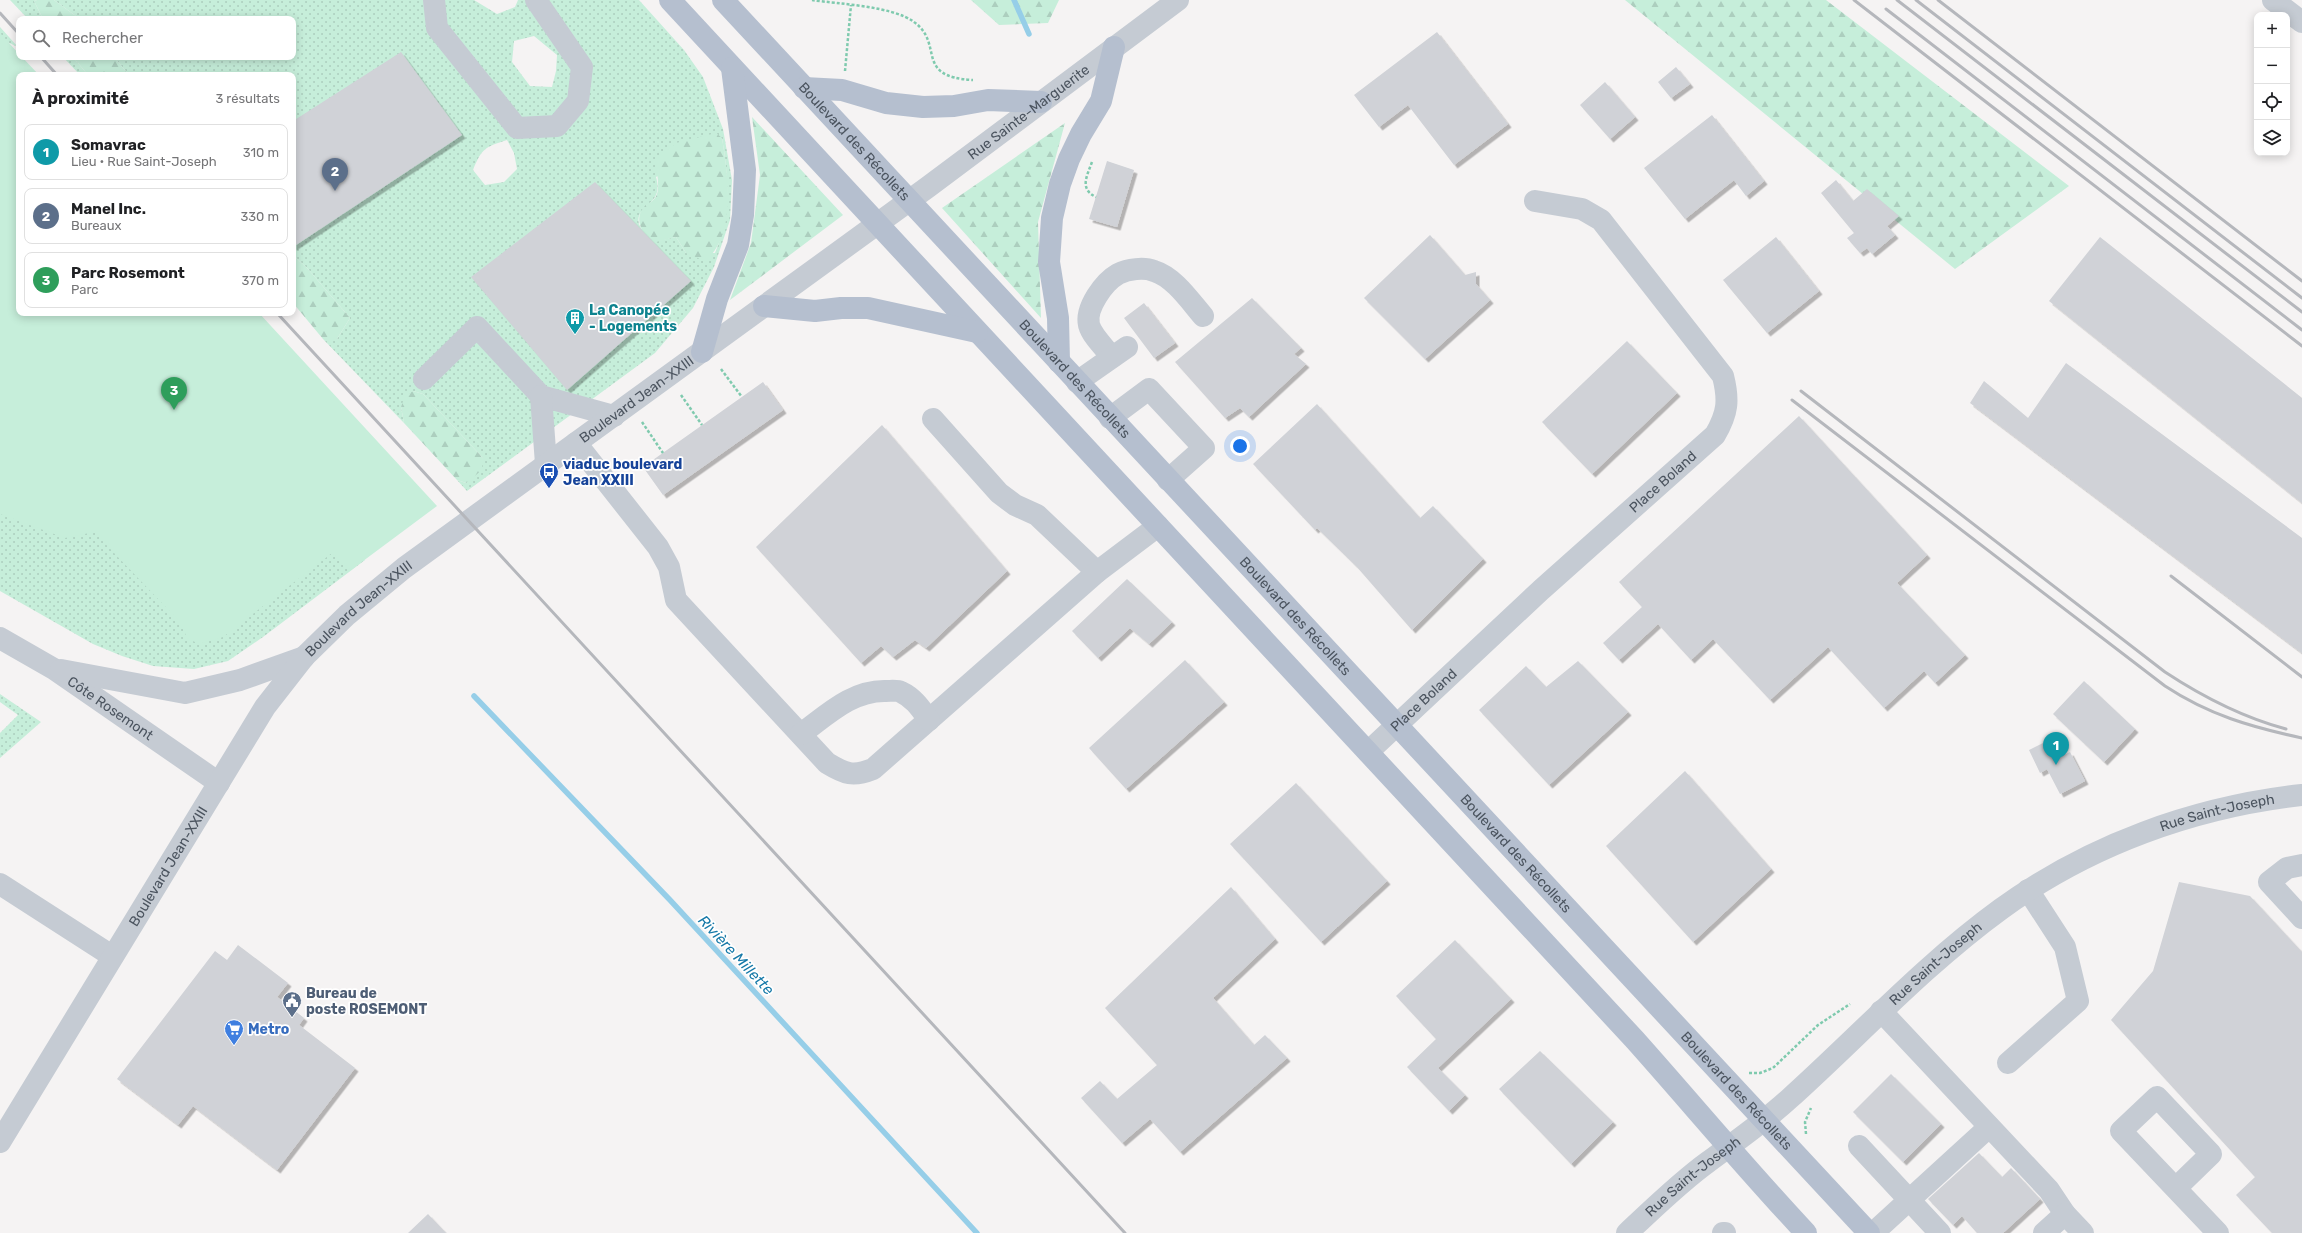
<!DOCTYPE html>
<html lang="fr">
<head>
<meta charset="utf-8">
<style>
  body { margin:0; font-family:Rubik,sans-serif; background:#f2f2f2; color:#202124 }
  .controls { position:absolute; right:12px; top:12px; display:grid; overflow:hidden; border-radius:8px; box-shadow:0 2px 10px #0003 }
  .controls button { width:36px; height:36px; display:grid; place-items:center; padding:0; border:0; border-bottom:1px solid #e0e0e0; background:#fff; color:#202124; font:20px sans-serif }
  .you { position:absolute; left:1240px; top:446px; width:14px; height:14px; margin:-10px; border:3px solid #fff; border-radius:50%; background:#1a73e8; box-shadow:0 0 0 6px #1a73e833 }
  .badge { display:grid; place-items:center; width:26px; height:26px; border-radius:50%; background:#0f766e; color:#fff; font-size:13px; font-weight:700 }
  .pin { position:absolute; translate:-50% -33px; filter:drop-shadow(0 1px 2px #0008) }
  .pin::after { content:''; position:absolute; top:21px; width:14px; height:12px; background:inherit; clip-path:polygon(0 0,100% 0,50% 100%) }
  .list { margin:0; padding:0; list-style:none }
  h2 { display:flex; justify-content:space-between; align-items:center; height:52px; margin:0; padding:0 16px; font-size:17px }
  h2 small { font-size:13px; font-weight:400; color:#757577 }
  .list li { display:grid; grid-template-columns:26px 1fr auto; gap:12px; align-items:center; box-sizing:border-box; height:56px; margin:0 8px 8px; padding:0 8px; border:1px solid #e0e0e0; border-radius:8px }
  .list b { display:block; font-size:15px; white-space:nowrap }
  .list p { margin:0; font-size:13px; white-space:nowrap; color:#757577 }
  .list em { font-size:13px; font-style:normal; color:#757577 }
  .icon { flex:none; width:22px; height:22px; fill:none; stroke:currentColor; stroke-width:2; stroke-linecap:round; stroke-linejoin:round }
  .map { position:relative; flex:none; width:2302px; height:1233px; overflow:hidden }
  .search { position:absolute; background:#fff; box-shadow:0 2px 10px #0003; left:16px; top:16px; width:280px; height:44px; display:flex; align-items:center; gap:10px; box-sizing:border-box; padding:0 14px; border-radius:8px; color:#757577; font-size:15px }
  .panel { position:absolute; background:#fff; box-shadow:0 2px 10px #0003; left:16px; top:72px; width:280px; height:244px; border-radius:8px }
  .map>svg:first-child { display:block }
</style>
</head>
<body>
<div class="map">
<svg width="2302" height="1233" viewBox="0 0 2302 1233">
  <defs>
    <pattern id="grass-dots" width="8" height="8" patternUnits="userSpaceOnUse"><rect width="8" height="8" fill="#c6eeda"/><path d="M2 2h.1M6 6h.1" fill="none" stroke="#accebe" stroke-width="1.8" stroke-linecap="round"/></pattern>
    <pattern id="forest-firs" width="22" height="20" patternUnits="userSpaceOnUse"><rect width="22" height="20" fill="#c6eeda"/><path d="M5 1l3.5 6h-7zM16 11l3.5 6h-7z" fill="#accebe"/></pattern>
    <filter id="shadow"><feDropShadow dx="3.5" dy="3.5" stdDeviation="0" flood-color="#0004"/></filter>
  </defs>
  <rect width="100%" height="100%" fill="#f5f3f3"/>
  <!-- grass -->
  <path fill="url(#grass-dots)" fill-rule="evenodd" d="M10 0H37L34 1 43 19H28Z
    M54 0H474L497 14 515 7 518 0H639L684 50 703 77 723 129 732 180 730 220 714 267 693 308 655 353 467 491 457 480 466 483 483 458 423 394 413 391 401 407 404 423 323 339H337L350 318 308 269 293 255V75H129L114 57H293V19H80ZM534 36 557 55 556 71 552 87 530 86 512 62 514 41ZM722 138C729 179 731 215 715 253H686L676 237 652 242C649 237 641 230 639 224 634 204 665 206 656 177ZM507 140 514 153 517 169 504 182 485 185 473 170C482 148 485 147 507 140Z
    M0 27 18 47 0 39Z
    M63 57H73L88 75H80Z
    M0 83 19 313 365 560 263 637 228 661 194 669 153 666 122 656 93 644 0 591Z
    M0 694 41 722 0 758V733L18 715 0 702Z"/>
  <!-- forest -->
  <path fill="url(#forest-firs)" d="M37 0H54L80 19H43L34 1Z
    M971 0H1059L1048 23 999 25Z
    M1625 0H1826L2069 186 1955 269Z
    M73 57H114L129 75H88Z
    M752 117 843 215 730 300 751 243 760 175Z
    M1065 123 1038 222 1041 318 942 208Z
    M716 133 722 138C728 174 737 235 705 261L686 253 676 237 652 243C643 233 633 220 644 207 649 202 654 202 657 194 660 184 656 171 656 160L676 143Z
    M293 255 308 269 350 318 337 339H323L293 303Z
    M413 391 423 394 483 458 482 470 466 483 457 480 404 423 401 407 405 396Z"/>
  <!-- park -->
  <path fill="#c6eeda" d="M0 33 19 54V57H22L39 75H19V313H259L437 506 351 570 332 553 223 637 199 644 187 638 181 623 94 532 65 538 0 514Z"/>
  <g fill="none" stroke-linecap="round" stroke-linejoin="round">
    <!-- stream -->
    <path stroke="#96cee8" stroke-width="5.5" d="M1014 0 1029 34
      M474 696 670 900 977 1233"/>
  </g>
  <!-- building -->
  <path fill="#d0d2d7" filter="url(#shadow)" d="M1437 32 1508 124 1454 165 1408 105 1379 127 1354 95Z
    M401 52 462 135 293 247V121Z
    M1676 67 1690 84 1671 98 1658 82Z
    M1605 82 1635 117 1610 139 1580 105Z
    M1712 115 1764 181 1746 196 1734 180 1685 219 1644 168Z
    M1107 161 1134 170 1117 227 1089 219Z
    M1836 180 1853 201 1867 189 1899 216 1887 226 1895 235 1872 254 1867 248 1860 253 1847 238 1854 233 1821 193Z
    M595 182 691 281 567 390 471 277Z
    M1430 235 1465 275 1476 272V284L1490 300 1425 359 1364 298Z
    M1776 237 1819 291 1767 333 1723 280Z
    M2100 237 2302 398V503L2049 301Z
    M1252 298 1301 348 1294 354 1306 364 1249 417 1240 408 1225 418 1175 362Z
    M1144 303 1175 343 1154 358 1124 318Z
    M1627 341 1677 393 1592 474 1542 422Z
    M2066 363 2302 538V653L1970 403 1984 381 2028 418Z
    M763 382 783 410 663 495 643 467Z
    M1317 404 1420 518 1433 506 1483 559 1412 630 1357 567 1317 528 1315 530 1253 464Z
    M1799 416 1927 555 1897 583 1965 655 1935 683 1924 671 1884 708 1828 647 1770 700 1713 639 1691 660 1658 624 1619 660 1603 643 1642 607 1619 582Z
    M882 425 1007 571 926 648 915 640 893 657 881 646 861 663 756 547Z
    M1127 579 1172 622 1149 644 1130 628 1098 658 1072 631Z
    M1185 660 1224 702 1126 789 1089 748Z
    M1578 661 1628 712 1549 785 1479 710 1526 666 1546 687Z
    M2084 681 2135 729 2104 762 2053 714Z
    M2045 742 2054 760 2070 752 2085 781 2060 794 2047 769 2040 773 2029 750Z
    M1685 771 1771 869 1693 942 1606 846Z
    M1296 783 1387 881 1321 942 1230 844Z
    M2179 882 2250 896 2302 952V1233H2272L2236 1195 2255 1177 2111 1020 2153 971Z
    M1231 887 1275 939 1213 998 1254 1045 1265 1035 1287 1058 1180 1152 1150 1119 1122 1143 1081 1098 1100 1081 1117 1099 1157 1065 1105 1008Z
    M1455 940 1511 999 1438 1068 1465 1095 1449 1111 1407 1067 1436 1039 1396 996Z
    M238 945 288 983 277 997 304 1018 299 1025 355 1068 277 1170 193 1106 178 1125 117 1079 215 951 227 960Z
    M1540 1051 1613 1122 1571 1164 1499 1089Z
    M1891 1074 1941 1124 1903 1162 1853 1112Z
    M1979 1153 2002 1177 2011 1168 2040 1199 2003 1233H1977L1962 1216 1953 1225 1928 1199Z
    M428 1214 446 1233H408Z"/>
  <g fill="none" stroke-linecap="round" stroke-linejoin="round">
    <!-- path -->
    <path stroke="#7fcaae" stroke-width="2.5" stroke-dasharray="3 2" stroke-linecap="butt" d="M812 0C838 4 893 6 914 22 945 44 913 77 973 80
      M845 71 851 5
      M1092 162C1087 176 1079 189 1096 197
      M721 369 742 397
      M681 395 702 425
      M642 422 663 453
      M1749 1073H1760L1773 1068 1818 1025 1850 1004
      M1806 1134 1805 1122 1811 1108"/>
    <!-- minor -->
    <g stroke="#c5cbd3" stroke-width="22">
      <path d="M434 0 437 28 517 128 557 126 578 101 582 67 536 0"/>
      <path d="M2273 0 2302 22"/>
      <path d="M1112 357C1105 348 1092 336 1089 325 1085 308 1104 282 1118 274 1128 269 1144 267 1154 271 1174 277 1190 301 1203 316"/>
      <path d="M424 379 477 327 541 396 614 416"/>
      <path d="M1077 382 1127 347"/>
      <path d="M541 396 546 464"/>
      <path d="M1110 418 1149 389 1204 448 1168 480"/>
      <path d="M933 419 999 493 1015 505 1037 515 1097 572"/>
      <path d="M576 443 658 547 669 567 676 600 827 763C845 774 853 777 873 769L1097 572 1158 526"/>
      <path id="s1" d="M0 638 54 669 219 783"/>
      <path d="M61 670 185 693 240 680 304 657"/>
      <path d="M801 734C827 715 852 690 886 691 891 691 897 690 901 692 914 698 921 709 929 720"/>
      <path id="s2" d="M1368 752 1541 590 1715 435C1728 413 1729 400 1723 376L1601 220 1582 209 1535 201"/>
      <path d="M2302 865 2287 868 2269 882 2302 918"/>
      <path d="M0 884 112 956"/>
      <path d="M1881 1011 2049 1190 2065 1214"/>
      <path d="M2008 1063 2078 1001 2065 947 2028 890"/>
      <path id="s3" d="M0 1142 265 707 304 657 347 615 404 568 928 187 1178 0"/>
      <path d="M1859 1146 1940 1233"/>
      <path d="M2176 1188 2211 1154 2157 1097 2121 1131 2218 1233"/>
      <path id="s4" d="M1627 1233C1653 1209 1679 1183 1708 1162 1735 1142 1764 1122 1789 1099 1859 1036 1924 965 2001 909 2089 845 2194 807 2302 795"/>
      <path d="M1723 1233H1725"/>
      <path d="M1873 1233 1989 1127"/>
      <path d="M2044 1233 2065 1214 2083 1233"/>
    </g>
    <!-- major -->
    <g stroke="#b5bfcf" stroke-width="22">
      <path d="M670 0 1635 1040C1692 1104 1747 1170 1806 1233"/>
      <path id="s5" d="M723 0 1869 1233"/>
      <path d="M804 88 842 90 886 103 923 107 954 106 988 100 1041 102"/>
      <path d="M764 306 815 311 841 308H868L977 332"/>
      <path d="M702 352 717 299 738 245 743 215 745 170 732 68"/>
      <path d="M1059 362 1058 318 1049 262 1052 218 1060 184 1069 159 1081 134 1101 101 1114 47"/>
    </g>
    <!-- rail -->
    <path stroke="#b5b7bc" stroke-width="3" d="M1854 0 2302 346
      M1897 0 2302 312
      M1916 0 2302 298
      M1938 0 2302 281
      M1886 9 2302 330
      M0 13 19 34
      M41 57 57 75
      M277 313 1125 1233
      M1801 391 2165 672C2203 697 2241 717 2286 729
      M1792 400 2165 686C2209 715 2251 727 2302 738
      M2171 576 2302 677"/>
  </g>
  <!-- icons -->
  <defs>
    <symbol id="building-pin" viewBox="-11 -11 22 30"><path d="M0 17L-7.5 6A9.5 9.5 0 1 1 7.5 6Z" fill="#0f9aa8" stroke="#fff"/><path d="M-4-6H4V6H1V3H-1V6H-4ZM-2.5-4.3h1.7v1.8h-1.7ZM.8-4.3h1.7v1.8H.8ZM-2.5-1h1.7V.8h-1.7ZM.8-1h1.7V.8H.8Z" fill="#fff"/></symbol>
    <symbol id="bus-pin" viewBox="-11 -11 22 30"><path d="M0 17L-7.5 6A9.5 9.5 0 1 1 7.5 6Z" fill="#1a4fb4" stroke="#fff"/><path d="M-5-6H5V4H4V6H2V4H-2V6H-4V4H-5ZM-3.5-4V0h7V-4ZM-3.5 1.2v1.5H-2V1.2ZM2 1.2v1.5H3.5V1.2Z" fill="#fff"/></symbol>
    <symbol id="civic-pin" viewBox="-11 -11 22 30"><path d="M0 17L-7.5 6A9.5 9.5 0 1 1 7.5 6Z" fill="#5c6f8a" stroke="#fff"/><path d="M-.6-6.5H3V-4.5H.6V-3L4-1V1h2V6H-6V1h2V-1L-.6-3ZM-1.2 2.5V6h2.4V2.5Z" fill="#fff"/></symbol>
    <symbol id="supermarket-pin" viewBox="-11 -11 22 30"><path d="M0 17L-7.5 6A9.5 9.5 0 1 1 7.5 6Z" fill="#3f7fe0" stroke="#fff"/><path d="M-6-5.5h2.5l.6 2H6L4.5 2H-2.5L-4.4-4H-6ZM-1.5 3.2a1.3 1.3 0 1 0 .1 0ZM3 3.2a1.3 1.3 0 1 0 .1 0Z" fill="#fff"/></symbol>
  </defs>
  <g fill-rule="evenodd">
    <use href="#building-pin" x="564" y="307" width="22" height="30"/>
    <use href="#bus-pin" x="538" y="461" width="22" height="30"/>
    <use href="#civic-pin" x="281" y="990" width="22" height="30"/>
    <use href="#supermarket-pin" x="223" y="1018" width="22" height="30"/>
  </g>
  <g text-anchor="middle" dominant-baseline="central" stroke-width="3.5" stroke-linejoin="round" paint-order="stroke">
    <!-- street labels -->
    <g font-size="14" fill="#4b545f" stroke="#fff">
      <text stroke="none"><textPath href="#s3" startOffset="1480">Rue Sainte-Marguerite</textPath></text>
      <text stroke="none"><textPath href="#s5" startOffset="193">Boulevard des Récollets</textPath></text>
      <text stroke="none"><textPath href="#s5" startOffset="517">Boulevard des Récollets</textPath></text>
      <text stroke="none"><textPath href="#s3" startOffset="994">Boulevard Jean-XXIII</textPath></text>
      <text stroke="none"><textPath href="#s2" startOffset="400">Place Boland</textPath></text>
      <text stroke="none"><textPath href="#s3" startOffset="646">Boulevard Jean-XXIII</textPath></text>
      <text stroke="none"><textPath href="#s5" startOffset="841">Boulevard des Récollets</textPath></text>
      <text stroke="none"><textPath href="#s2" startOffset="76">Place Boland</textPath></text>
      <text stroke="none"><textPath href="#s1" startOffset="131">Côte Rosemont</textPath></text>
      <text stroke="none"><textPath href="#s4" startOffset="734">Rue Saint-Joseph</textPath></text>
      <text stroke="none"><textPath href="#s5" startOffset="1165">Boulevard des Récollets</textPath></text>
      <text stroke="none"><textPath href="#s3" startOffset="323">Boulevard Jean-XXIII</textPath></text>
      <text stroke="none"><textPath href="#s4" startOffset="410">Rue Saint-Joseph</textPath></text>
      <text stroke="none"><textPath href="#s5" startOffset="1489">Boulevard des Récollets</textPath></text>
      <text stroke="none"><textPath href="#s4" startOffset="87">Rue Saint-Joseph</textPath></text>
    </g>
    <!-- culture labels -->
    <g font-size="14" font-weight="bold" fill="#0d838f" stroke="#fff" text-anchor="start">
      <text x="589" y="310">La Canopée<tspan x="589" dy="16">- Logements</tspan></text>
    </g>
    <!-- transit labels -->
    <g font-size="14" font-weight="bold" fill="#164399" stroke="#fff" text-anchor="start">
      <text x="563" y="464">viaduc boulevard<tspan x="563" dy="16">Jean XXIII</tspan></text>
    </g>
    <!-- service labels -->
    <g font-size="14" font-weight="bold" fill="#4e5e75" stroke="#fff" text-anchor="start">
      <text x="306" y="993">Bureau de<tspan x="306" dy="16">poste ROSEMONT</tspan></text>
    </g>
    <!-- shop labels -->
    <g font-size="14" font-weight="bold" fill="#366cbe" stroke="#fff" text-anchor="start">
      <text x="248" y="1029">Metro</text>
    </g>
    <!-- water labels -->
    <g font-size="15" font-style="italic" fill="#1679a8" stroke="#fff">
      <text transform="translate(736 955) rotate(47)">Rivière Millette</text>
    </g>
  </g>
</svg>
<div class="controls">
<button>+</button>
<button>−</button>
<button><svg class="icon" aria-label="locate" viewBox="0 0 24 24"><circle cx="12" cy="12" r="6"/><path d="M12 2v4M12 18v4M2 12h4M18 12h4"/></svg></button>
<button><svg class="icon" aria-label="layers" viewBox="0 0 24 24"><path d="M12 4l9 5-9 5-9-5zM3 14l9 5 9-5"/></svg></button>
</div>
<div class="you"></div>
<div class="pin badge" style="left:2056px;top:765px;background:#0f9aa8">1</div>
<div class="pin badge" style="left:335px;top:191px;background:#5c6f8a">2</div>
<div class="pin badge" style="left:174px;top:410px;background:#2e9e5b">3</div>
<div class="search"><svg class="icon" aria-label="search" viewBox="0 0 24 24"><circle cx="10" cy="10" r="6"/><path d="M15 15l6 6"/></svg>Rechercher</div>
<section class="panel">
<h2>À proximité<small>3 résultats</small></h2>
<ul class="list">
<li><span class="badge" style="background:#0f9aa8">1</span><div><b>Somavrac</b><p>Lieu · Rue Saint-Joseph</p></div><em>310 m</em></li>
<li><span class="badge" style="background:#5c6f8a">2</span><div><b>Manel Inc.</b><p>Bureaux</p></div><em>330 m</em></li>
<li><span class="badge" style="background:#2e9e5b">3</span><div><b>Parc Rosemont</b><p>Parc</p></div><em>370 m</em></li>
</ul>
</section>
</div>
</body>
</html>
